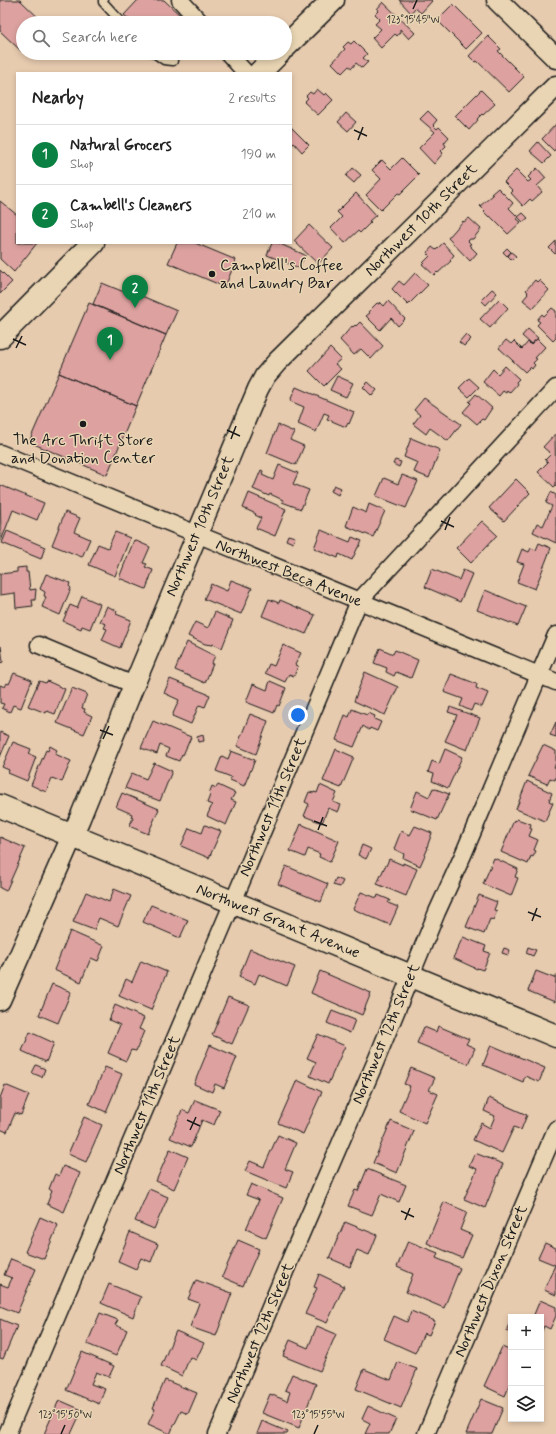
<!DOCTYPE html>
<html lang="en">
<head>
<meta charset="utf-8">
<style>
  body { margin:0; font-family:Mynerve,sans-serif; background:#f2f2f2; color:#222 }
  .controls { position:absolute; right:12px; bottom:12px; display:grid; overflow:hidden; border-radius:0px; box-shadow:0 2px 6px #0003 }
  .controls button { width:36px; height:36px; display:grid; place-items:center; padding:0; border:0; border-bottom:1px solid #e0e0e0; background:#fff; color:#222; font:20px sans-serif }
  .you { position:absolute; left:298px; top:715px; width:14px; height:14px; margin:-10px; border:3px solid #fff; border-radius:50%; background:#1a73e8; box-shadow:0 0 0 6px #1a73e833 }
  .badge { display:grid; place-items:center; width:26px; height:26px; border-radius:50%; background:#0b8043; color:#fff; font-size:13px; font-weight:700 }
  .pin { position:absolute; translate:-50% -33px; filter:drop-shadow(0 1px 2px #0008) }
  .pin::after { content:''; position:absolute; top:21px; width:14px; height:12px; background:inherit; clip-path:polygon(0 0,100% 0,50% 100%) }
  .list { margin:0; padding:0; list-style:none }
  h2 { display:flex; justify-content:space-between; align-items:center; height:52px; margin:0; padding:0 16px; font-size:17px }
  h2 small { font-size:13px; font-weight:400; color:#767676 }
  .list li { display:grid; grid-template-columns:26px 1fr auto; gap:12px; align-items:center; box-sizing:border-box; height:60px; padding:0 16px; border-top:1px solid #e0e0e0 }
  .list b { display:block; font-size:15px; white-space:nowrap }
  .list p { margin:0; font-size:13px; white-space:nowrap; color:#767676 }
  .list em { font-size:13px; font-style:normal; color:#767676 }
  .icon { flex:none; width:22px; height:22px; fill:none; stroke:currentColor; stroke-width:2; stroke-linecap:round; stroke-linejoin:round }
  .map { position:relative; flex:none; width:556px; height:1434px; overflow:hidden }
  .search { position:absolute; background:#fff; box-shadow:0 2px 6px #0003; left:16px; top:16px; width:276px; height:44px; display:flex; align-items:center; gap:10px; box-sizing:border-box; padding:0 14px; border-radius:22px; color:#767676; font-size:15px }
  .panel { position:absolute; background:#fff; box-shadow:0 2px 6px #0003; left:16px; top:72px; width:276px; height:172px; border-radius:0px }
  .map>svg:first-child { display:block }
</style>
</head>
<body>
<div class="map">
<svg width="556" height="1434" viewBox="0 0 556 1434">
  <rect width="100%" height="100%" fill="#e7cbaf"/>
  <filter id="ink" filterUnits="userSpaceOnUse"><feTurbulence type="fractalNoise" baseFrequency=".025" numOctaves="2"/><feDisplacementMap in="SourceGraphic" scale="8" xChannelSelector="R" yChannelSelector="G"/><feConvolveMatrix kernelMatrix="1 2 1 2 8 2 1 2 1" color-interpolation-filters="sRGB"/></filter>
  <g filter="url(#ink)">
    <!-- building -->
    <path fill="#dda2a0" stroke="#1c1c1c" d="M0 0H20L44 23H23V49L21 51 0 31Z
      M138 0H164L183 18 181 19 185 23H133L124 15Z
      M399 0H431L432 1 421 13 415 8 411 13Z
      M383 2 415 33 409 39 400 29V32L397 36 395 34 381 48 372 38 381 29 375 24 380 19 375 14 379 10 377 9Z
      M453 4 482 33 466 49 437 20Z
      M488 36 501 49 498 51 524 77 509 92 477 61 475 62 469 56Z
      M354 41 367 54 363 58 368 62 362 68 356 63 352 68 349 66 342 73 332 63 345 49 343 47 348 42 351 44Z
      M317 89 324 95 326 93 333 100 318 115 304 102 308 98 306 96 310 92 313 94Z
      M481 90 495 104 483 115 482 114 477 119 478 120 469 130 455 116Z
      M428 111 437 120 433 125 437 129 439 127 449 137 444 143 446 146 441 151 443 153 434 164 419 148 435 132 420 119Z
      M346 113 356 122 348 131 338 122Z
      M556 124V148L554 151 542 139Z
      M291 127 309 145 302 152 294 143 291 146Z
      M538 142 551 156 544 163 530 151Z
      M402 158 419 175 400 194 398 193 381 210 366 195 381 179 372 170 382 160 391 169Z
      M353 168 361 175 354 183 346 176Z
      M537 168 546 178 537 186 542 192 532 201 530 199 523 206 511 193 513 191 504 182 516 170 528 182 531 180 528 177Z
      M498 188 513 203 509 208 518 217 517 219 521 222 508 234 490 216 489 217 484 212 485 211 480 206 493 195 491 194Z
      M356 193 376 215 369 221 371 222 360 233 358 231 345 243 331 228 342 217 337 212Z
      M0 201 17 215V243H37L14 272 0 259Z
      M523 213 528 218 523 222 518 217Z
      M469 218 481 229 473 239H470L468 241 471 244 469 245 477 253 470 261 448 238 463 221 464 222Z
      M309 225 333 248 318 264 294 241Z
      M556 241V253L555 254 549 248Z
      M177 243H195L236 260 225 287 168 263Z
      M272 243H278L305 255 299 268 267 255Z
      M443 243 454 255 450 260 451 261 438 273 437 272 434 275 422 264 430 256 427 253 432 247 436 250Z
      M507 248 511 252 507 256 503 252Z
      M511 252 516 256 512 260 508 256Z
      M0 270 12 282 0 294Z
      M415 273 428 285 408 305 392 289 399 281 404 285Z
      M535 280 537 282 539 280 549 290 533 308 523 300 528 294 527 293 528 292 526 290Z
      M102 283 129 294 130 291 177 311 166 335 93 304Z
      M492 289 497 293 486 305 481 300Z
      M499 299 508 308 490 328 480 319Z
      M388 301 405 319 398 326 391 318 380 330 366 316 370 313 368 312 377 303 379 304 380 302 384 306Z
      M89 303 166 335 136 406 59 373Z
      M552 308 556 311V338L553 341 537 325 540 322 537 320 542 314 544 316Z
      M360 322 383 346 371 359 361 349 354 355 340 340 352 326 353 327 355 325 356 326Z
      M528 329 538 338 531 344 522 336Z
      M466 334 471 339 464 346 459 342Z
      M537 339 545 347 535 358 537 359 533 363 535 365 532 369 530 367 525 372 499 348 506 340 511 344 514 341 522 349 528 342 531 345Z
      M330 348 341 359 335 364 341 369 324 386 309 371Z
      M505 366 519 379 516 382 517 384 509 393 507 391 506 393 503 391 499 396 483 382 493 369 498 374Z
      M59 373 136 406 107 475 29 442Z
      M337 376 353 383 346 397 330 390Z
      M469 378 479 387 469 397 459 388Z
      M368 382 377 390 372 396 363 387Z
      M296 387 354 412 349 424 348 423 346 427 327 419 329 415 324 413 316 432 298 424 304 407 290 401Z
      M476 394 492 408 484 420 482 419 477 424 463 412 471 403 469 402Z
      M424 398 461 424 448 441 430 428 426 434 413 424 420 415 414 410Z
      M278 425 294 432 290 440 304 446 296 465 267 453Z
      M555 434 556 485 554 487 538 472 548 462 545 460 551 454 543 447Z
      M411 438 440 450 429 478 414 472 418 463 404 457Z
      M395 460 401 462 399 467 393 464Z
      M279 465 298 473 293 484 309 490 301 509 282 502 283 500 270 494 269 496 253 489 261 470 263 471 262 475 273 480Z
      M402 475 418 481 406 508 376 496 384 478 398 484Z
      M516 479 530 493 504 521 489 508Z
      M0 485 44 503 37 520 13 510 1 541Z
      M334 485 341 488 338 495 331 491Z
      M551 492 556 495V543L533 532 537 523 543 526 552 506 546 503Z
      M249 493 286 509 275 536 256 528 261 518 255 515 256 514 243 508Z
      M369 504 385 511 373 537 346 526 353 507 366 513Z
      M65 512 80 518 74 532 90 539 82 557 52 545Z
      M482 521 497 535 471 563 456 548Z
      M321 530 350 542 352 537 362 541 359 547H358L352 560 339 554 338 558 314 548Z
      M7 531 45 547 41 559 2 543Z
      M115 532 130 538 115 576 89 565 98 544 108 548Z
      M288 535 295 537 293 543 286 540Z
      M134 540 150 547 143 563 147 564 145 567 153 570 146 589 119 578Z
      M539 543 551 548 535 589 517 582 524 564 517 562 522 549 529 552 531 548 536 550Z
      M26 567V572H28L30 590 36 589 35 600H32L33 606 16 608 15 593 0 595V574L17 572V568Z
      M432 569 459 580 463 570 472 574 460 602 425 587Z
      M46 574 70 583 69 586 71 588 60 615 42 607 46 597 44 596 45 592 40 589Z
      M231 580 252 588 241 614 204 599 211 584 227 591Z
      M485 590 526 607 518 626 477 610Z
      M82 596 100 604 90 629 82 626 81 629 63 621 70 605 77 608Z
      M269 599 279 603 280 600 315 615 306 634 262 616Z
      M107 606 117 611 116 614 131 620 120 648 102 640 107 629 104 628 106 624 100 622Z
      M215 612 233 620 222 648 213 644 212 645 205 644 188 636 195 622 208 628Z
      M187 642 215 656 211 664H213L205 683 175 670Z
      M283 645 301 653 295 665 298 666 294 676 289 674 285 682 265 673 269 664 274 666Z
      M1 646 3 662 0 663V647Z
      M380 648 393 654 395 650 418 660 411 678 396 672 394 676 386 672 387 668 374 663Z
      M365 672 398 687 385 715 354 701Z
      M14 673 32 680 21 708 13 705 10 712 2 708 4 704 0 703V685L5 687 7 683 9 684Z
      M451 674 477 684 476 688 488 693 482 707 474 704 471 711 460 706 463 699 444 692Z
      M170 679 210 695 205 707 199 705 191 724 172 716 179 700 164 693Z
      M39 681 46 683 47 681 65 689 55 714 47 711 46 713 28 706Z
      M270 681 286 688 279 706 277 705 274 713 246 702 253 684 267 690Z
      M72 688 87 694 82 708 85 709 84 712 92 716 84 734 57 723Z
      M450 707 480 718 467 750 445 741 457 715 448 712Z
      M352 709 367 715 368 713 375 716 374 719 381 722 377 731 370 728 369 730 363 726 354 747 336 740 345 715 349 717Z
      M250 714 268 721 256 754 237 746Z
      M153 721 191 737 183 755 182 754 179 761 166 756 169 749 160 745 157 754 141 748Z
      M556 722V737L550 735Z
      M0 732 9 736 0 757Z
      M203 735 204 741 198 742 197 737Z
      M13 742 31 749 29 754 36 757 27 781 8 773 9 770 2 767Z
      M543 745 556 751V763L554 767 556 768V777L555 780 550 778 547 784 528 776Z
      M50 746 57 750 55 754 71 761 62 782 52 778 46 792 31 785 46 750 48 751Z
      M336 749 354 757 341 788 323 781Z
      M445 749 462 757 448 788 432 781 434 774 428 772 432 761 439 764Z
      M231 751 255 760 244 786 230 780 231 777 216 771 222 756 228 759Z
      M154 763 172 771 160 801 125 788 132 773 146 779Z
      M527 781 552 793 549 801 553 803 545 821 516 809Z
      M218 785 235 793 231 800 236 802 226 825 207 816 212 805 207 803 210 795 209 794 212 786 216 788Z
      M320 785 337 793 333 802 341 805 338 812 328 808 322 823 304 816 309 804 305 802 309 792 314 793V792L317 793Z
      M433 788 449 794 437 820 410 809 417 791 429 797Z
      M122 793 159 809 148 834 129 826 133 818 131 817 132 814 116 807Z
      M517 819 531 824 530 828 532 829 529 836 538 840 534 850 536 851 533 857 531 856 528 864 501 852 514 820 516 821Z
      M301 824 339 841 330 862 319 857 320 854 308 849 305 857 290 851Z
      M205 825 221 831 209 858 181 846 189 828 202 833Z
      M415 826 432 833 427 847 428 848 420 866 403 858 404 854 394 849 401 831 410 835Z
      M0 837 25 848 6 891 0 888Z
      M362 845 371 849 366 859 358 855Z
      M494 858 518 869 515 877 518 878 511 896 483 884Z
      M389 859 403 865V863L417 869 406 896 377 884 385 866H386Z
      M286 866 328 884 321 902 278 884Z
      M336 878 343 881 340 887 333 885Z
      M114 889 131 896 118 926 99 918 94 930 73 922 86 892 109 902Z
      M361 892 377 898 378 895 390 900 388 903 398 907 390 925 353 909Z
      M479 895 497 902 494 910 497 911 493 920 490 919 484 934 466 927Z
      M151 905 188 920 180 938 143 922Z
      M70 931 104 946 98 961 91 958 81 982 54 970Z
      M463 937 486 946 484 951 490 953 483 970 477 968V969L453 958Z
      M528 947 536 950 533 956 526 953Z
      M504 948 510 950 508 955 502 953Z
      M250 949 295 967 287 986 259 974 255 984 239 977Z
      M141 961 167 972 151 1010 119 996 126 979 132 982Z
      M320 971 371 993 362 1015 311 993Z
      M536 971 554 978 556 975 555 1002 528 991Z
      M52 984 71 992 58 1023 39 1015Z
      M228 997 249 1005 232 1044 212 1035Z
      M115 1005 144 1018 139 1029 144 1031 136 1051 131 1050 126 1061 108 1053 120 1025 109 1020Z
      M332 1011 355 1020 350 1033 327 1023Z
      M438 1026 469 1039 466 1044 475 1048 468 1064 417 1043 424 1027 436 1032Z
      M30 1032 54 1043 46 1062 22 1051Z
      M318 1034 345 1046 328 1084 310 1076 316 1062 307 1058Z
      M210 1045 237 1057 224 1088 215 1084 212 1092 194 1084Z
      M491 1045 545 1068 539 1082 525 1076 523 1082 483 1065Z
      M36 1065 45 1069 42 1077 32 1073Z
      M105 1067 122 1074 106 1112 89 1104Z
      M411 1068 435 1078 429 1090 438 1094 425 1123 399 1111 410 1086 404 1084Z
      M297 1080 322 1092 303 1134 278 1123Z
      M5 1085 29 1095 21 1115 15 1113 7 1132 0 1129V1098Z
      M489 1098 527 1115 521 1130 514 1127 502 1153 473 1140 481 1123 490 1128 495 1116 484 1111Z
      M195 1100 220 1110 214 1125 202 1120 191 1147 170 1138 182 1110 189 1113Z
      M84 1117 102 1125 86 1162 68 1154Z
      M391 1121 414 1131 397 1173 373 1163Z
      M278 1135 296 1143 285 1169 293 1172 286 1188 245 1171 250 1161 264 1167Z
      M170 1149 188 1157 174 1189 156 1181Z
      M475 1153 503 1164 485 1208 464 1199 477 1169 469 1166Z
      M63 1166 80 1173 64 1212 47 1204 52 1191 49 1189 55 1174 59 1176Z
      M367 1169 406 1185 399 1202 381 1194 372 1215 348 1206 355 1190 358 1191Z
      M251 1184 283 1198 266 1238 246 1229 259 1200 246 1195Z
      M149 1189 168 1197 154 1229 135 1221Z
      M444 1202 467 1212 460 1230 472 1235 462 1258 427 1243Z
      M40 1217 58 1225 44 1259 25 1252Z
      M345 1222 377 1235 369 1255 357 1250 350 1267 329 1258Z
      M130 1232 158 1244 151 1262 141 1258 136 1269 118 1261Z
      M238 1240 259 1249 243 1286 222 1277Z
      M408 1241 438 1253 436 1258 460 1268 444 1308 406 1292 413 1274 397 1267Z
      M545 1243 556 1248V1295L544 1290 555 1265 538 1258Z
      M11 1259 36 1269 17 1313 0 1306V1284L8 1287 12 1278 4 1275Z
      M319 1274 344 1286 327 1323 305 1314 317 1288 314 1287Z
      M196 1280 232 1293 216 1336 190 1327 199 1303 188 1299Z
      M109 1284 141 1297 133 1317 101 1303Z
      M540 1300 556 1307V1316L550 1329 544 1326 541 1333V1317H533Z
      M411 1311 435 1321 429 1335 424 1333 415 1353 384 1339 394 1316 407 1322Z
      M100 1313 118 1320 115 1325 127 1330 116 1356 87 1344Z
      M0 1319 17 1326 3 1359 0 1358Z
      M511 1320V1333L506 1331Z
      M317 1326 336 1334 320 1371 283 1356 290 1340 308 1348Z
      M176 1331 204 1343 196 1360 190 1357 182 1376 161 1366Z
      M502 1347 511 1351V1382L505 1396 484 1386Z
      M82 1352 114 1366 109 1377 96 1372 91 1384 105 1389 99 1404 66 1390Z
      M398 1362 417 1369 401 1408 356 1389 364 1369 391 1380Z
      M292 1374 316 1384 299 1428 262 1413 270 1394 287 1401 290 1392 285 1390Z
      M165 1380 197 1393 188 1414 181 1411 170 1434 148 1424 155 1409 153 1408Z
      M481 1399 503 1408 492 1434H466Z
      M59 1400 82 1410 71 1434H44Z
      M368 1406 396 1419 389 1434H365L370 1423 362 1419Z
      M262 1421 288 1432 287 1434H257Z"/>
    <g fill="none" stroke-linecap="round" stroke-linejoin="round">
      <defs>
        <path id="service" d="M103 0V2L122 23
          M154 53 164 60 173 61"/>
        <path id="minor" d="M180 0 201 23
          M228 53 246 73
          M0 453 556 682
          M39 645 134 685
          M7 1434 233 902 359 601 556 388
          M217 1434 292 1255 375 1063 437 912 463 855 556 635
          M426 1434 556 1129"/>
        <path id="tertiary" d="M497 0 556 58
          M0 1000 80 818 134 685 258 389 265 376 277 362 556 86"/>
        <path id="secondary" d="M0 806 556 1036"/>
        <path id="primary" d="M285 47 333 0
          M259 73 279 53
          M0 337 93 243"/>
      </defs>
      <!-- service casing -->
      <use href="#service" stroke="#1c1c1c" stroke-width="11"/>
      <!-- minor casing -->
      <use href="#minor" stroke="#1c1c1c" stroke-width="19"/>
      <!-- tertiary casing -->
      <use href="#tertiary" stroke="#1c1c1c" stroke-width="23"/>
      <!-- secondary casing -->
      <use href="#secondary" stroke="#1c1c1c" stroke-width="25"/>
      <!-- primary casing -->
      <use href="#primary" stroke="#1c1c1c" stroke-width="25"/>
      <!-- service -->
      <use href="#service" stroke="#e9d5b3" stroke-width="8"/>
      <!-- minor -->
      <use href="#minor" stroke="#e9d5b3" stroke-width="16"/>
      <!-- tertiary -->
      <use href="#tertiary" stroke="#e9d5b3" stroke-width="20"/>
      <!-- secondary -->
      <use href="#secondary" stroke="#e9d5b3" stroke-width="22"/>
      <!-- primary -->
      <use href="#primary" stroke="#e9d5b3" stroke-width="22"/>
    </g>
  </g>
  <!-- ticks -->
  <path fill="none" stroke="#1c1c1c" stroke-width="1.5" d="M413 9 417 0M354 130 367 136M358 140 363 127M13 339 26 345M16 348 22 336M227 430 240 436M231 439 236 426M441 521 454 527M445 530 450 517M100 730 113 735M103 739 109 726M314 821 327 826M318 830 323 817M528 912 541 917M532 921 537 908M187 1120 200 1126M190 1130 196 1117M401 1211 414 1217M405 1220 410 1208M61 1434 65 1425M314 1434 318 1425"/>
  <!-- markers -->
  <g fill="#1c1c1c" stroke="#e9d5b3" stroke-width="1.5">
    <circle cx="212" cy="274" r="4"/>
    <circle cx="83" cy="424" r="4"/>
  </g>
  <g text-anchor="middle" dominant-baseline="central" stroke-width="3" stroke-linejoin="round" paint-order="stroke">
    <!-- street labels -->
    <g font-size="16" fill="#1c1c1c" stroke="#e9d5b3">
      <text transform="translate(421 220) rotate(-45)">Northwest 10th Street</text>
      <text transform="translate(200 526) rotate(-67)">Northwest 10th Street</text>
      <text transform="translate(289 573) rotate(22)">Northwest Beca Avenue</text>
      <text transform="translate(273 807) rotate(-67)">Northwest 11th Street</text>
      <text transform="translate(278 921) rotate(22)">Northwest Grant Avenue</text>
      <text transform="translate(386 1034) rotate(-67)">Northwest 12th Street</text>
      <text transform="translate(147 1105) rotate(-67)">Northwest 11th Street</text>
      <text transform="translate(491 1281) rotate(-67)">Northwest Dixon Street</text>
      <text transform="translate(260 1333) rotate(-67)">Northwest 12th Street</text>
    </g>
    <!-- poi labels -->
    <g font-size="16" fill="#1c1c1c" stroke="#e9d5b3" text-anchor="start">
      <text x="220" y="265">Campbell's Coffee<tspan x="220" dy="18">and Laundry Bar</tspan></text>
      <text x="83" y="440" text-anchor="middle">The Arc Thrift Store<tspan x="83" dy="18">and Donation Center</tspan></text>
    </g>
  </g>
  <g font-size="10" text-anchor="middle" fill="#1c1c1c" stroke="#e9d5b3" stroke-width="3" stroke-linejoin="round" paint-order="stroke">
    <text x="413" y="23">123°15'45"W</text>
    <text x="65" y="1418">123°15'50"W</text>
    <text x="318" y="1418">123°15'55"W</text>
  </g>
</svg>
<div class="controls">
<button>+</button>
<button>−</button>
<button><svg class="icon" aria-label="layers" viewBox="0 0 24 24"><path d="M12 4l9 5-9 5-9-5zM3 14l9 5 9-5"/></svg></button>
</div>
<div class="you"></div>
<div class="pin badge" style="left:110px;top:360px">1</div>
<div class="pin badge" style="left:135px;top:308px">2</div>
<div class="search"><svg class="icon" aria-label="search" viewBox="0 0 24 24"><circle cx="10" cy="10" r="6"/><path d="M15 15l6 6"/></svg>Search here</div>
<section class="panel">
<h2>Nearby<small>2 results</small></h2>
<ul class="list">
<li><span class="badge">1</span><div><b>Natural Grocers</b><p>Shop</p></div><em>190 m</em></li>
<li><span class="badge">2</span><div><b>Cambell's Cleaners</b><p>Shop</p></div><em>210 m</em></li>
</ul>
</section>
</div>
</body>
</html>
